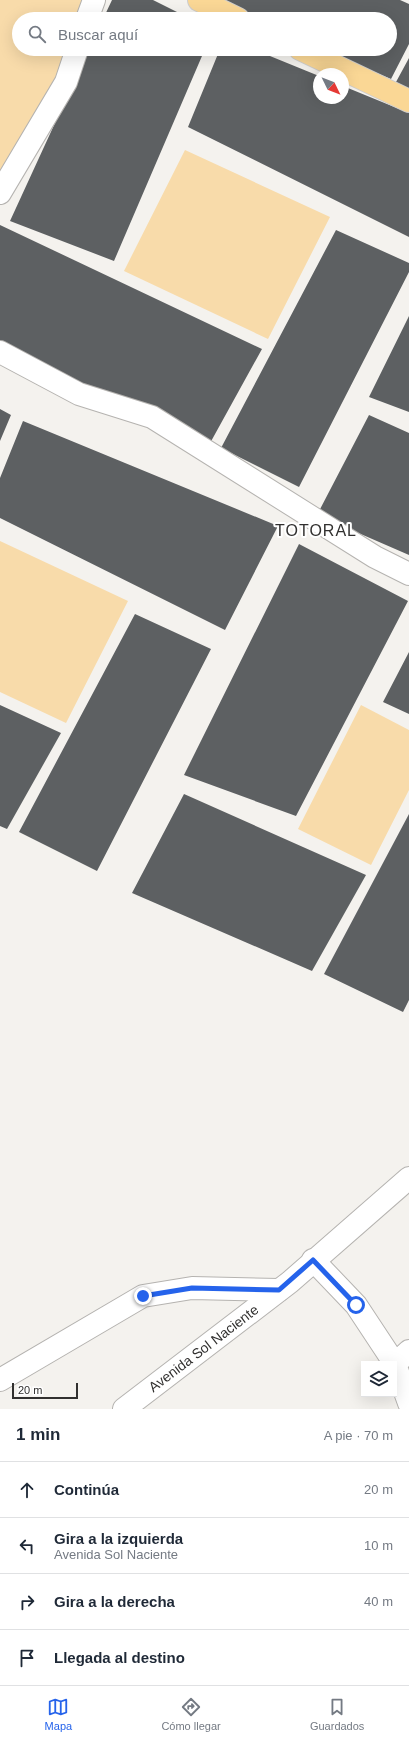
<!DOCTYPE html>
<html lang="es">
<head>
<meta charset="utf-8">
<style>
  body { margin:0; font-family:Helvetica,sans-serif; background:#f6f6f7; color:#1f2937 }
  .controls { position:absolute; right:12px; bottom:12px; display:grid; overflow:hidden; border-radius:0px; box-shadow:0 4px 16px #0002 }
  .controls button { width:36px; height:36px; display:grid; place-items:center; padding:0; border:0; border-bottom:1px solid #e0e1e3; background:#fff; color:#1f2937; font:20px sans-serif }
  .compass { position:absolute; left:313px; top:68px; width:36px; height:36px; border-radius:50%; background:#fff; box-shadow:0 4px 16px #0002; rotate:133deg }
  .scale { position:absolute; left:12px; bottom:10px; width:66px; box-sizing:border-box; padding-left:4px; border:2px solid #31302f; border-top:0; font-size:11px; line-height:14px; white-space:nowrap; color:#31302f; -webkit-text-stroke:3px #fff; paint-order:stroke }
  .stop { position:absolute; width:12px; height:12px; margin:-9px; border:3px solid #2563eb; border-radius:50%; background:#fff }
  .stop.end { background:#2563eb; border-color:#fff; box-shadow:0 1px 4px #0008 }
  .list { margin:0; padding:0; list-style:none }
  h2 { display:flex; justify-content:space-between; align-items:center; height:52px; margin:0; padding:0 16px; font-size:17px }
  h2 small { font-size:13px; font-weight:400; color:#747a83 }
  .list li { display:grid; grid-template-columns:26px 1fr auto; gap:12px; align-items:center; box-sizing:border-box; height:56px; padding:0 16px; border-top:1px solid #e0e1e3 }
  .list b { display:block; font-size:15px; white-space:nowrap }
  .list p { margin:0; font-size:13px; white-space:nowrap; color:#747a83 }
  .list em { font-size:13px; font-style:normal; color:#747a83 }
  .icon { flex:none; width:22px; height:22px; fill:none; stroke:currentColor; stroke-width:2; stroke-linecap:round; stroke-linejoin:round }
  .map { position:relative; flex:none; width:409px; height:1409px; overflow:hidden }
  .search { position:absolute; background:#fff; box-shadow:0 4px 16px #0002; left:12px; right:12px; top:12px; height:44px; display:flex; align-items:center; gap:10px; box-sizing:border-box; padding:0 14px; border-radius:22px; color:#747a83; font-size:15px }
  .sheet { height:276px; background:#fff }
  nav { display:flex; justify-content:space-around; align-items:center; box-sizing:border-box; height:56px; border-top:1px solid #e0e1e3; background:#fff; font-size:11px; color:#747a83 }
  nav a { display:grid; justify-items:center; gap:2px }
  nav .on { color:#2563eb }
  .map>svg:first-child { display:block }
</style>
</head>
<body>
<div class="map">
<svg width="409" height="1409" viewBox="0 0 409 1409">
  <rect width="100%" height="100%" fill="#f4f2ee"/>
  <!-- green -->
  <path fill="#f8dbaa" d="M0 0H93L87 19H19V49H77L0 181Z
    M185 150 330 217 268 339 124 271Z
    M0 541 128 601 66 723 0 692Z
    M361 705 409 730V790L371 865 298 829Z"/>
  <!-- building -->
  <path fill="#5d6062" d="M112 0H153L191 19H103Z
    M204 0H400L409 4V44L391 79 319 49H390V19H249Z
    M89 49H205L114 261 10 221Z
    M220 49H253L319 76V98H343V86L409 113V237L188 127Z
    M409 58V89L396 82Z
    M0 225 262 349 209 445 0 344Z
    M336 230 409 263V272L299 487 221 448Z
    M409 316V412L369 397Z
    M0 409 11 415 0 441Z
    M369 415 409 433V555L317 515Z
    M23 421 278 526 225 630 0 518V478Z
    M299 544 408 601 296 816 184 775Z
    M135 614 211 649 97 871 19 832Z
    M409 652V714L383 702Z
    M0 705 61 733 7 829 0 826Z
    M184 794 366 875 312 971 132 893Z
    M409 814V1000L403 1012 324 974Z"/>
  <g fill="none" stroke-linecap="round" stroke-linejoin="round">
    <defs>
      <path id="minor" d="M87 19 94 0
        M0 193 66 82 77 49
        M0 352 79 394 152 417 375 557 409 574
        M313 1260 356 1305 395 1364 409 1403
        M395 1364 409 1351
        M0 1380 143 1296 192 1288 279 1290"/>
      <g id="tertiary">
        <path id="s1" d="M124 1409 290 1282 409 1178"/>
      </g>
      <path id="primary" d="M199 0 238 19
        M300 49 409 101"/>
    </defs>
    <!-- minor casing -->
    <use href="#minor" stroke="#b5b3b0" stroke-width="24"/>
    <!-- tertiary casing -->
    <use href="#tertiary" stroke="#b5b3b0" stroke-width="24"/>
    <!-- primary casing -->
    <use href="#primary" stroke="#cecdcd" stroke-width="24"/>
    <!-- minor -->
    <use href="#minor" stroke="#fff" stroke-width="22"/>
    <!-- tertiary -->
    <use href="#tertiary" stroke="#fff" stroke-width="22"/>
    <!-- primary -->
    <use href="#primary" stroke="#fad795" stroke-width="22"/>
  </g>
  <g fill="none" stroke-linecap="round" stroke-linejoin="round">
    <!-- route -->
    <path stroke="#2563eb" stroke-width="5" d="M143 1296 192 1288 279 1290 313 1260 356 1305"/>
  </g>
  <g text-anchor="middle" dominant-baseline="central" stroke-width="4" stroke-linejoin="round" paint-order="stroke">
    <!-- street labels -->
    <g font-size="14" fill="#31302f" stroke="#fff">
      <text stroke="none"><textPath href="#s1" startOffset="100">Avenida Sol Naciente</textPath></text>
    </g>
    <!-- quarter labels -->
    <g font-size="16" letter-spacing="1" fill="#31302f" stroke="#fff">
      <text x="316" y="530">TOTORAL</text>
    </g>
  </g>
</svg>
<div class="controls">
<button><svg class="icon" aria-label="layers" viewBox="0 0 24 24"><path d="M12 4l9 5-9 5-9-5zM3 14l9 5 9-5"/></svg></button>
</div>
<svg class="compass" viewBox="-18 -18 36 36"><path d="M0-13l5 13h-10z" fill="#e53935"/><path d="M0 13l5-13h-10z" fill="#747a83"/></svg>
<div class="scale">20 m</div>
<div class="stop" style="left:356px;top:1305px"></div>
<div class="stop end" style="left:143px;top:1296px"></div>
<div class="search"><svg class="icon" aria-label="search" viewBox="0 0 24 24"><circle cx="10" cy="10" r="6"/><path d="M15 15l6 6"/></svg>Buscar aquí</div>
</div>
<section class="sheet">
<h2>1 min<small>A pie · 70 m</small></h2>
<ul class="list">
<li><svg class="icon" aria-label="ahead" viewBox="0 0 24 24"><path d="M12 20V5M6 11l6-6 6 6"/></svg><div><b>Continúa</b></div><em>20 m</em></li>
<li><svg class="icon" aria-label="left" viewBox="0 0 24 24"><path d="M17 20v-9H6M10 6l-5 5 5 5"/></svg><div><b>Gira a la izquierda</b><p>Avenida Sol Naciente</p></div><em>10 m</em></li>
<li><svg class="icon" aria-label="right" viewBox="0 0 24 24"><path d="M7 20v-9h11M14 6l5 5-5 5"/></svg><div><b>Gira a la derecha</b></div><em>40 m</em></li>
<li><svg class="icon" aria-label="arrive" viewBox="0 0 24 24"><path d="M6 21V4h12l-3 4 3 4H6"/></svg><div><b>Llegada al destino</b></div></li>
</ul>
</section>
<nav>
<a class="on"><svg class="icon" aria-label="map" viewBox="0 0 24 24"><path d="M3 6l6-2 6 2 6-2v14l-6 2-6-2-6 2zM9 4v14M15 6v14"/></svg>Mapa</a>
<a><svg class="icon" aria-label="directions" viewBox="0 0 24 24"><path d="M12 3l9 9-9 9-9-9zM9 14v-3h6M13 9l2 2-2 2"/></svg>Cómo llegar</a>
<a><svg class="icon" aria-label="saved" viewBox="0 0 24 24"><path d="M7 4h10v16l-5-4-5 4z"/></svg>Guardados</a>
</nav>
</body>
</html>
